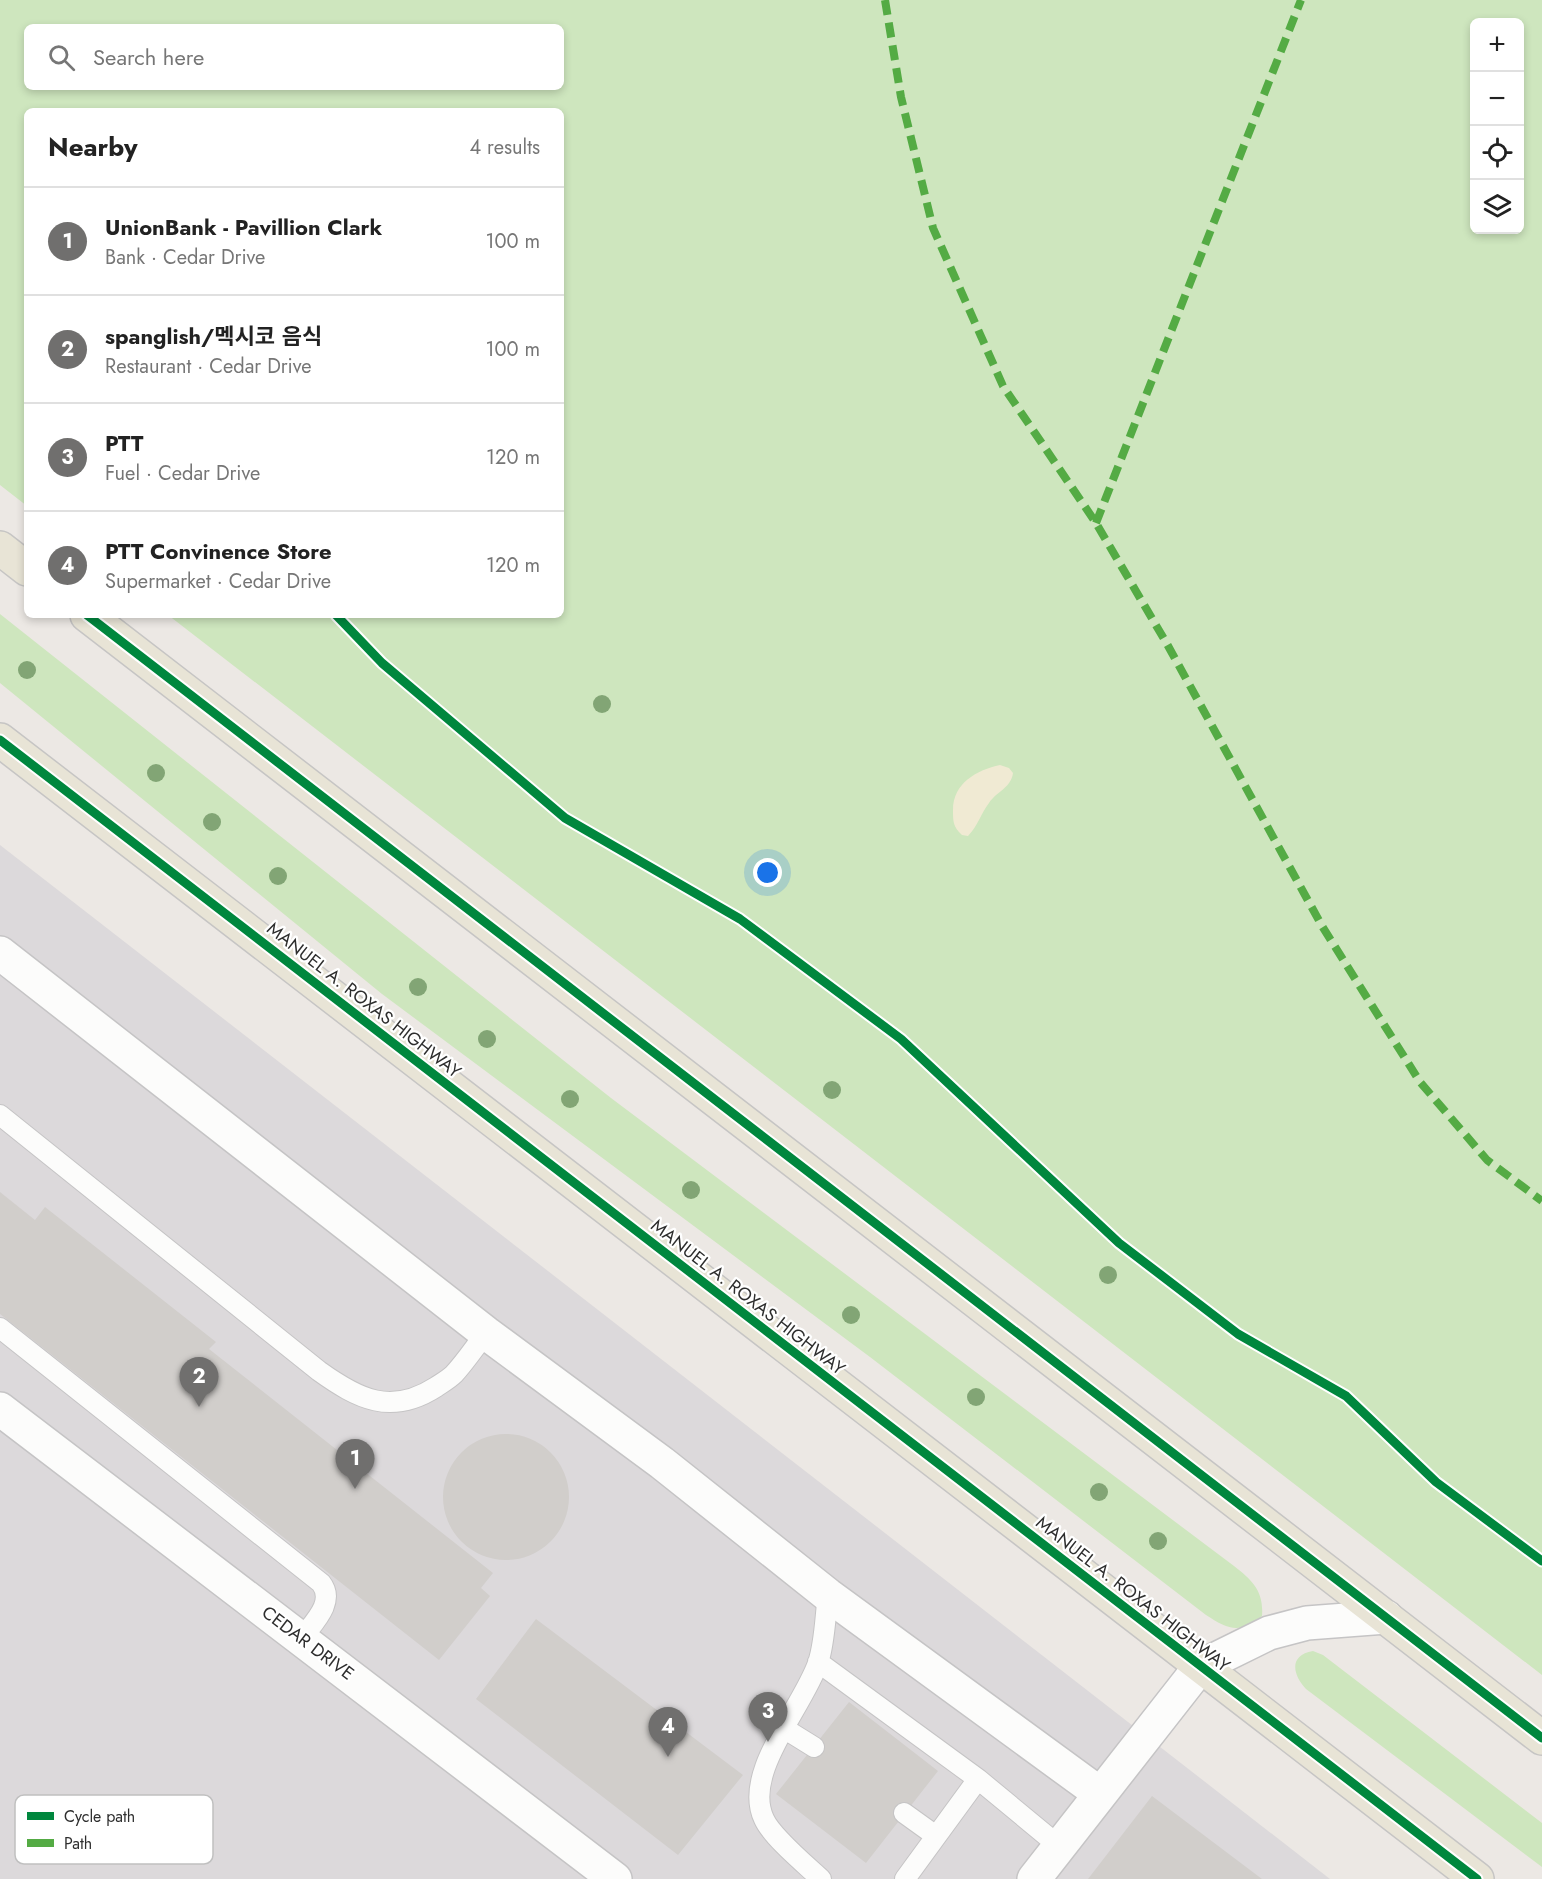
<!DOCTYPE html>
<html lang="en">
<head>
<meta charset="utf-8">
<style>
  body { margin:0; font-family:Jost,"Noto Sans KR",sans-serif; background:#f6f6f6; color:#222 }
  .controls { position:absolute; right:18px; top:18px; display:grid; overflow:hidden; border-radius:9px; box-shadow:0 3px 9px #0003 }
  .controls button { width:54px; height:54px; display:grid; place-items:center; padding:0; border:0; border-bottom:2px solid #e0e0e0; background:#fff; color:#222; font:30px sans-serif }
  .you { position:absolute; left:768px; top:873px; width:21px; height:21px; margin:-15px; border:4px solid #fff; border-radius:50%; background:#1a73e8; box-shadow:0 0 0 9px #1a73e833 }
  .badge { display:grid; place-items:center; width:39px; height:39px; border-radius:50%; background:#706f6e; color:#fff; font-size:20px; font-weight:700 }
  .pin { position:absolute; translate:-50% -50px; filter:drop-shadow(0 2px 3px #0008) }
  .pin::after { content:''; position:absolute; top:32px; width:21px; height:18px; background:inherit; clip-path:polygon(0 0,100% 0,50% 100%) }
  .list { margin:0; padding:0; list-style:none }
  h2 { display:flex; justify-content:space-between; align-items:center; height:78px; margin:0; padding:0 24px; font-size:26px }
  h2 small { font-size:20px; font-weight:400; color:#767676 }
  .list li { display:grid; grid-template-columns:39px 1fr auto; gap:18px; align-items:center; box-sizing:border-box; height:108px; padding:0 24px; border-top:2px solid #e0e0e0 }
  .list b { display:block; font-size:22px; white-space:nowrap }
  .list p { margin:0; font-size:20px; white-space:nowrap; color:#767676 }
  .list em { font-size:20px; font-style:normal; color:#767676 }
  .icon { flex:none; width:33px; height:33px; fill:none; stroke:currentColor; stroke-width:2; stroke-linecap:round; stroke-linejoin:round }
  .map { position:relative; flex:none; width:1542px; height:1879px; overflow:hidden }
  .search { position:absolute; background:#fff; box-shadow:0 3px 9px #0003; left:24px; top:24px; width:540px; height:66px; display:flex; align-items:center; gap:15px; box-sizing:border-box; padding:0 21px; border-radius:9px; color:#767676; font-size:22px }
  .panel { position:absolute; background:#fff; box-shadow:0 3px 9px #0003; left:24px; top:108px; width:540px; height:510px; border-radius:9px }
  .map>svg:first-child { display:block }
</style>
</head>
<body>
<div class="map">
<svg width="1542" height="1879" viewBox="0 0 1542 1879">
  <rect width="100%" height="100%" fill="#ece8e4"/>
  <!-- industrial -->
  <path fill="#dcd9db" d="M0 845 1330 1879H0Z"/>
  <!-- green -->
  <path fill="#cee6be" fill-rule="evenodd" d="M0 0H1542V1675L168 615H561V111H27V506L0 485ZM1474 22H1520V230H1474ZM27 27H561V87H27Z
    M0 614 611 1098 1234 1566C1252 1580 1264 1591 1262 1616 1240 1634 1229 1630 1206 1615L870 1357 382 994 0 683Z
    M1313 1651 1323 1655 1542 1823V1867L1306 1689C1292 1674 1289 1655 1313 1651Z"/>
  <!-- sand -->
  <path fill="#f0ead3" d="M1000 765 1009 768 1013 773C1011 788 997 791 989 803 981 813 978 826 968 836L962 835C953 827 953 821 953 810 953 783 977 770 1000 765Z"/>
  <!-- building -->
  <path fill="#d1cecb" d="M0 1192 35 1220 45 1207 216 1342 209 1349 493 1573 481 1588 490 1596 439 1660 0 1314Z
    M443 1497a63 63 0 1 1 126 0a63 63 0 1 1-126 0Z
    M536 1619 743 1775 678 1855 476 1699Z
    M849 1702 938 1771 866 1863 776 1794Z
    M1152 1796 1262 1879H1088Z"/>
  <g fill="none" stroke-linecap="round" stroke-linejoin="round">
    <defs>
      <path id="service" d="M0 1115 319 1371C358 1399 391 1416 436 1387 442 1383 449 1379 454 1374 466 1361 475 1347 486 1333
        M0 1328 321 1583C336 1602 313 1623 302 1638
        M818 1662 978 1779 1059 1846
        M785 1729 814 1747
        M904 1813 936 1836
        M821 1879C806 1865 772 1837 764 1819 742 1773 803 1707 818 1663 825 1642 825 1617 828 1595
        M905 1879 978 1779"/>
      <path id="minor" d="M0 953 486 1333 662 1463 828 1595 1099 1793
        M0 1409 615 1879
        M1034 1879 1200 1667 1269 1633 1307 1623 1386 1617"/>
      <path id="primary" d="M0 548 27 569
        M87 615 1542 1738
        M0 740 1477 1879"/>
    </defs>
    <!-- service casing -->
    <use href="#service" stroke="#c5c4c5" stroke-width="22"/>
    <!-- minor casing -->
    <use href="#minor" stroke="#c5c4c5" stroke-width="36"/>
    <!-- primary casing -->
    <use href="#primary" stroke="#c6c5c4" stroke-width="36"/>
    <!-- service -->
    <use href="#service" stroke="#fcfcfb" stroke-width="20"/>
    <!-- minor -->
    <use href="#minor" stroke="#fcfcfb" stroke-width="33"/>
    <!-- primary -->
    <use href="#primary" stroke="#e8e4d6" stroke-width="33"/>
    <!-- quiet -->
    <path stroke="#54ab44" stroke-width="8" stroke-dasharray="15 8" stroke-linecap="butt" d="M885 0 901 97 933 228 1003 386 1096 523 1167 644 1322 926 1420 1082 1487 1160 1542 1201
      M1096 523 1301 0"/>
    <defs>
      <path id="cycleway" d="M87 615 1542 1738
        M336 615 382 663 565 818 740 919 901 1039 1119 1243 1238 1334 1346 1396 1436 1482 1542 1561
        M0 740 1477 1879"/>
    </defs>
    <!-- cycleway casing -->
    <use href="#cycleway" stroke="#fff" stroke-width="13"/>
    <!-- cycleway -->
    <use href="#cycleway" stroke="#00873e" stroke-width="9"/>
  </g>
  <!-- trees -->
  <g fill="#82a575">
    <circle cx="27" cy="670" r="9"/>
    <circle cx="602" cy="704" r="9"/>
    <circle cx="156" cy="773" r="9"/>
    <circle cx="212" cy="822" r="9"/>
    <circle cx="278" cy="876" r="9"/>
    <circle cx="418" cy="987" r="9"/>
    <circle cx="487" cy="1039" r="9"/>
    <circle cx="832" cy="1090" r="9"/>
    <circle cx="570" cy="1099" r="9"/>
    <circle cx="691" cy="1190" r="9"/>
    <circle cx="1108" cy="1275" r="9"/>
    <circle cx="851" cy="1315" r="9"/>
    <circle cx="976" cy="1397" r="9"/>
    <circle cx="1099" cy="1492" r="9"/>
    <circle cx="1158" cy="1541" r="9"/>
  </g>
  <g text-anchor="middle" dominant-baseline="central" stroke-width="4.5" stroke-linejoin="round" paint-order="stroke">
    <!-- street labels -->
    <g font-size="18" fill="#2e2e2e" stroke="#fff">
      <text transform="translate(364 1000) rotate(38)">MANUEL A. ROXAS HIGHWAY</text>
      <text transform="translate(748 1297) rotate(38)">MANUEL A. ROXAS HIGHWAY</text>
      <text transform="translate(1133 1594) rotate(38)">MANUEL A. ROXAS HIGHWAY</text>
      <text transform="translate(308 1643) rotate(37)">CEDAR DRIVE</text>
    </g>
  </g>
  <!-- legend -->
  <rect x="15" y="1795" width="198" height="69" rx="9" fill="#fff" stroke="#c0c0c0" stroke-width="1.5"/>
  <rect x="27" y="1812" width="27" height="8" fill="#00873e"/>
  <rect x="27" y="1839" width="27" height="8" fill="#54ab44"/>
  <g font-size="16" fill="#2e2e2e">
    <text x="64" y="1822">Cycle path</text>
    <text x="64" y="1849">Path</text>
  </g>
</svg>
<div class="controls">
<button>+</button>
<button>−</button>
<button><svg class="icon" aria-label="locate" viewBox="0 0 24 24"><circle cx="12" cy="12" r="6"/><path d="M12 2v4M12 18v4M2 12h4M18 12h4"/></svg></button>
<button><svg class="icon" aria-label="layers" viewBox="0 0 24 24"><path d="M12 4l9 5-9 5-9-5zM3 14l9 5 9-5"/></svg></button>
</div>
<div class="you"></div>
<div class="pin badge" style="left:355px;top:1489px">1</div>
<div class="pin badge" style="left:199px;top:1407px">2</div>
<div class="pin badge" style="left:768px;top:1742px">3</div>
<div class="pin badge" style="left:668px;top:1757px">4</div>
<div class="search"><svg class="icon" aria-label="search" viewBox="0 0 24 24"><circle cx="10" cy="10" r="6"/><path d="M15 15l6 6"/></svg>Search here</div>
<section class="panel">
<h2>Nearby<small>4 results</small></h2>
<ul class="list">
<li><span class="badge">1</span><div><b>UnionBank - Pavillion Clark</b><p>Bank · Cedar Drive</p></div><em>100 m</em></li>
<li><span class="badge">2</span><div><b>spanglish/멕시코 음식</b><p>Restaurant · Cedar Drive</p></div><em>100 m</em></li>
<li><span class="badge">3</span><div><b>PTT</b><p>Fuel · Cedar Drive</p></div><em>120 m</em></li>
<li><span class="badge">4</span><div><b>PTT Convinence Store</b><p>Supermarket · Cedar Drive</p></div><em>120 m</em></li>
</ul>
</section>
</div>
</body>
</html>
